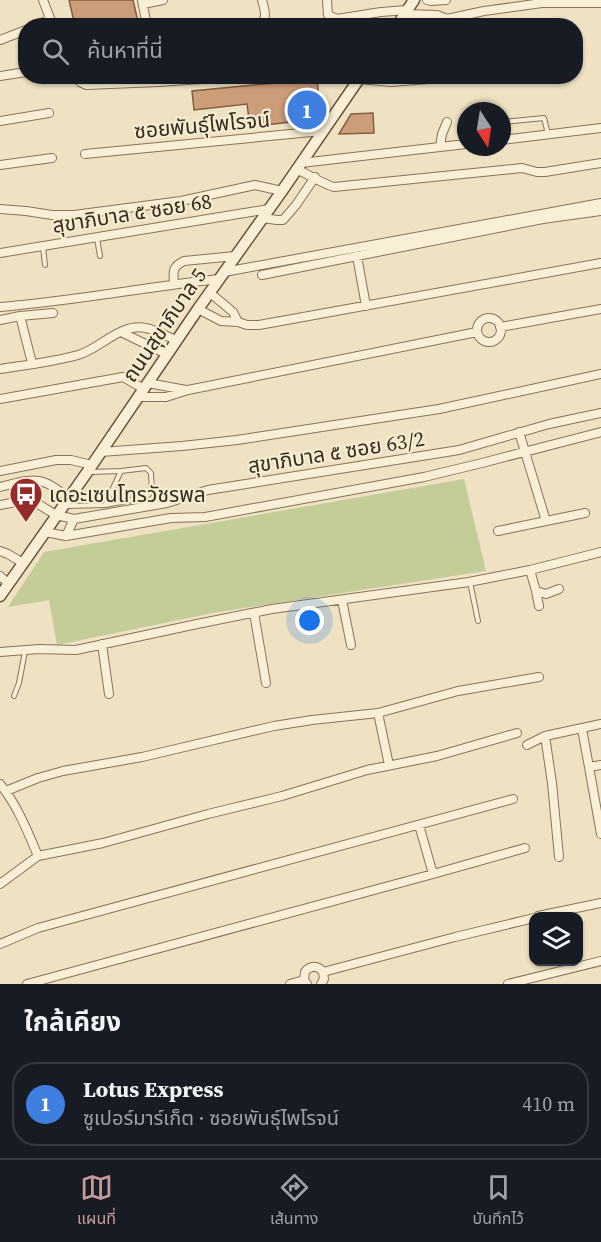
<!DOCTYPE html>
<html lang="th">
<head>
<meta charset="utf-8">
<style>
  body { margin:0; font-family:"Source Serif 4","Noto Sans Thai",serif; background:#20242c; color:#f1f3f6 }
  .controls { position:absolute; right:18px; bottom:18px; display:grid; overflow:hidden; border-radius:12px; box-shadow:0 2px 4px #0004 }
  .controls button { width:54px; height:54px; display:grid; place-items:center; padding:0; border:0; border-bottom:2px solid #363941; background:#171b24; color:#f1f3f6; font:30px sans-serif }
  .compass { position:absolute; left:457px; top:102px; width:54px; height:54px; border-radius:50%; background:#171b24; box-shadow:0 2px 4px #0004; rotate:168deg }
  .you { position:absolute; left:310px; top:621px; width:21px; height:21px; margin:-15px; border:4px solid #fff; border-radius:50%; background:#1a73e8; box-shadow:0 0 0 9px #1a73e833 }
  .badge { display:grid; place-items:center; width:39px; height:39px; border-radius:50%; background:#c8999a; color:#fff; font-size:20px; font-weight:700 }
  .pin { position:absolute; translate:-50% -50%; border:3px solid #fff; box-shadow:0 2px 6px #0006 }
  .list { margin:0; padding:0; list-style:none }
  h2 { display:flex; justify-content:space-between; align-items:center; height:78px; margin:0; padding:0 24px; font-size:26px }
  h2 small { font-size:20px; font-weight:400; color:#9ea1a6 }
  .list li { display:grid; grid-template-columns:39px 1fr auto; gap:18px; align-items:center; box-sizing:border-box; height:84px; margin:0 12px 12px; padding:0 12px; border:2px solid #363941; border-radius:24px }
  .list b { display:block; font-size:22px; white-space:nowrap }
  .list p { margin:0; font-size:20px; white-space:nowrap; color:#9ea1a6 }
  .list em { font-size:20px; font-style:normal; color:#9ea1a6 }
  .icon { flex:none; width:33px; height:33px; fill:none; stroke:currentColor; stroke-width:2; stroke-linecap:round; stroke-linejoin:round }
  .map { position:relative; flex:none; width:601px; height:984px; overflow:hidden }
  .search { position:absolute; background:#171b24; box-shadow:0 2px 4px #0004; left:18px; right:18px; top:18px; height:66px; display:flex; align-items:center; gap:15px; box-sizing:border-box; padding:0 21px; border-radius:24px; color:#9ea1a6; font-size:22px }
  .sheet { height:174px; background:#171b24 }
  nav { display:flex; justify-content:space-around; align-items:center; box-sizing:border-box; height:84px; border-top:2px solid #363941; background:#171b24; font-size:16px; color:#9ea1a6 }
  nav a { display:grid; justify-items:center; gap:3px }
  nav .on { color:#c8999a }
  .map>svg:first-child { display:block }
</style>
</head>
<body>
<div class="map">
<svg width="601" height="984" viewBox="0 0 601 984">
  <rect width="100%" height="100%" fill="#eee2c3"/>
  <!-- green -->
  <path fill="#c4cc97" d="M464 479 486 571 218 612 57 645 49 600 8 607 44 552Z"/>
  <!-- building -->
  <path fill="#cc9d79" stroke="#875d40" stroke-width="1.5" d="M69 0H133L139 26H75Z
    M317 79 319 97 313 98 315 117 290 120V122L250 127 247 104 194 110 192 91Z
    M373 113 374 133 339 134 351 114Z"/>
  <g fill="none" stroke-linecap="round" stroke-linejoin="round">
    <defs>
      <path id="lane" d="M359 81 391 84 491 76
        M502 122 544 118 548 134
        M97 238 100 256
        M43 247 45 265
        M105 505 121 471
        M67 506 105 505 143 498C155 494 151 484 151 473L146 468 121 471 90 472
        M470 582 478 621
        M14 696 19 683 25 651"/>
      <path id="street" d="M43 0 53 26
        M142 0 147 26
        M327 0 328 15 337 19 381 12 407 10
        M427 0 431 1 446 0
        M143 4 163 0
        M404 14 437 15 447 19 484 11 542 3H601
        M35 26 50 19
        M256 26C269 21 265 11 262 0
        M0 40 26 30
        M0 76 26 72
        M76 76 80 82 86 85 159 82 243 76
        M0 121 49 113
        M502 140 601 128
        M440 147 442 134 447 122
        M85 154 322 131
        M301 163 466 144
        M0 165 52 158
        M296 169C308 174 323 184 334 187L522 168 537 172H545L601 163
        M0 209 26 211 52 215H74L181 201 255 185 282 191
        M263 218 277 220H283L296 205 315 177
        M0 253 269 209
        M357 256 366 306
        M224 272 601 203
        M262 275 543 219 601 211
        M174 284C173 271 172 267 184 261L235 256
        M209 292 233 312 238 322
        M0 307C74 301 146 287 219 279
        M198 309 221 321 238 322 247 325H259L601 263
        M20 316 53 313
        M477 330a12 12 0 1 1 24 0a12 12 0 1 1-24 0Z
        M0 320 20 316 32 363
        M500 327 601 309
        M121 332 166 354
        M0 369C26 365 53 362 78 355 100 349 121 322 146 328 156 330 166 336 176 340
        M148 383 186 390
        M138 397H166L188 390 477 332
        M0 399 123 377 144 389
        M519 432 546 521
        M101 452 182 446 237 440 439 409 601 374
        M0 471 56 460H71L92 465
        M0 487C34 479 40 474 68 498
        M0 505 26 500 38 504 56 515 74 519 167 503 208 490 459 450 549 424 601 413
        M498 531 585 513
        M45 532 66 536 171 518 205 517 424 477 482 463 601 432
        M66 536 74 519
        M0 551 8 554 23 563
        M530 570 536 591 546 594 559 589
        M0 576 9 584
        M536 591 539 606
        M342 600 351 645
        M254 613 266 683
        M102 644 109 694
        M0 652 39 649 76 650 197 624 272 609 469 582 530 570 601 552
        M378 713 389 765
        M582 729 589 767
        M545 736 552 783 559 857
        M527 745 545 736 601 724
        M601 765 589 767 601 834
        M0 784C17 805 27 830 38 856L103 843 208 814 282 796 367 770 437 756 517 733
        M6 791 38 778 63 771 142 757 274 726 312 720 378 713 458 691 539 677
        M419 825 433 874
        M0 884 38 856
        M538 916 601 903
        M0 944 38 928 513 799
        M323 972 455 937 534 918
        M27 984 433 874 525 848
        M290 984 304 980
        M307 984 304 980 305 972C310 965 318 965 323 972L324 979 321 984
        M508 984 601 961"/>
      <path id="secondary" d="M397 26 414 0
        M0 596 88 471 198 309 282 191 361 76"/>
    </defs>
    <!-- lane casing -->
    <use href="#lane" stroke="#88735a" stroke-width="6"/>
    <!-- street casing -->
    <use href="#street" stroke="#88735a" stroke-width="10"/>
    <!-- secondary casing -->
    <use href="#secondary" stroke="#69543d" stroke-width="13"/>
    <!-- lane -->
    <use href="#lane" stroke="#f8efd6" stroke-width="4"/>
    <!-- street -->
    <use href="#street" stroke="#f8efd6" stroke-width="8"/>
    <!-- secondary -->
    <use href="#secondary" stroke="#f8efd6" stroke-width="10"/>
  </g>
  <!-- icons -->
  <defs>
    <symbol id="bus-pin" viewBox="-11 -11 22 30"><path d="M0 17L-7.5 6A9.5 9.5 0 1 1 7.5 6Z" fill="#962c2a" stroke="#f5ecd2"/><path d="M-5-6H5V4H4V6H2V4H-2V6H-4V4H-5ZM-3.5-4V0h7V-4ZM-3.5 1.2v1.5H-2V1.2ZM2 1.2v1.5H3.5V1.2Z" fill="#fff"/></symbol>
  </defs>
  <g fill-rule="evenodd">
    <use href="#bus-pin" x="7" y="475" width="38" height="52"/>
  </g>
  <g text-anchor="middle" dominant-baseline="central" stroke-width="4.5" stroke-linejoin="round" paint-order="stroke">
    <!-- street labels -->
    <g font-size="21" fill="#382b1e" stroke="#f5ecd2">
      <text transform="translate(202 125) rotate(-5)">ซอยพันธ์ุไพโรจน์</text>
      <text transform="translate(132 213) rotate(-9)">สุขาภิบาล ๕ ซอย 68</text>
      <text transform="translate(164 325) rotate(-56)">ถนนสุขาภิบาล 5</text>
      <text transform="translate(336 452) rotate(-9)">สุขาภิบาล ๕ ซอย 63/2</text>
    </g>
    <!-- poi labels -->
    <g font-size="21" fill="#382b1e" stroke="#f5ecd2" text-anchor="start">
      <text x="49" y="494">เดอะเซนโทรวัชรพล</text>
    </g>
  </g>
</svg>
<div class="controls">
<button><svg class="icon" aria-label="layers" viewBox="0 0 24 24"><path d="M12 4l9 5-9 5-9-5zM3 14l9 5 9-5"/></svg></button>
</div>
<svg class="compass" viewBox="-18 -18 36 36"><path d="M0-13l5 13h-10z" fill="#e53935"/><path d="M0 13l5-13h-10z" fill="#9ea1a6"/></svg>
<div class="you"></div>
<div class="pin badge" style="left:307px;top:110px;background:#3f7fe0">1</div>
<div class="search"><svg class="icon" aria-label="search" viewBox="0 0 24 24"><circle cx="10" cy="10" r="6"/><path d="M15 15l6 6"/></svg>ค้นหาที่นี่</div>
</div>
<section class="sheet">
<h2>ใกล้เคียง<small></small></h2>
<ul class="list">
<li><span class="badge" style="background:#3f7fe0">1</span><div><b>Lotus Express</b><p>ซูเปอร์มาร์เก็ต · ซอยพันธ์ุไพโรจน์</p></div><em>410 m</em></li>
</ul>
</section>
<nav>
<a class="on"><svg class="icon" aria-label="map" viewBox="0 0 24 24"><path d="M3 6l6-2 6 2 6-2v14l-6 2-6-2-6 2zM9 4v14M15 6v14"/></svg>แผนที่</a>
<a><svg class="icon" aria-label="directions" viewBox="0 0 24 24"><path d="M12 3l9 9-9 9-9-9zM9 14v-3h6M13 9l2 2-2 2"/></svg>เส้นทาง</a>
<a><svg class="icon" aria-label="saved" viewBox="0 0 24 24"><path d="M7 4h10v16l-5-4-5 4z"/></svg>บันทึกไว้</a>
</nav>
</body>
</html>
